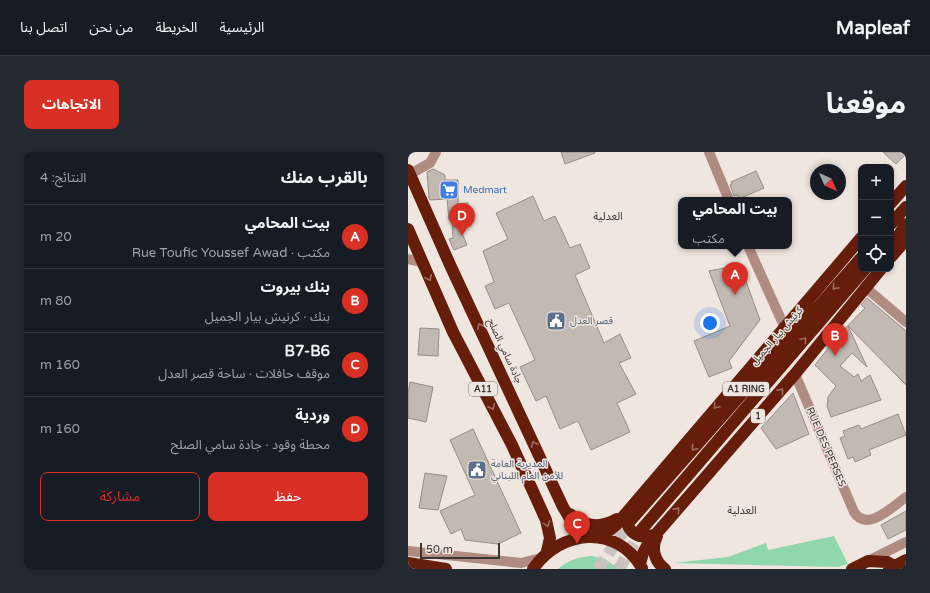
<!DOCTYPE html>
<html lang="ar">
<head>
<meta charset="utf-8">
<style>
  body { margin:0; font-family:"Varela Round","Noto Sans Arabic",sans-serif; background:#242831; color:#f1f3f6; direction:rtl }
  .controls { position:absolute; right:12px; top:12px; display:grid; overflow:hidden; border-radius:8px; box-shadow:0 2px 6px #0003 }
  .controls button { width:36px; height:36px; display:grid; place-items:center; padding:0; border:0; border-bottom:1px solid #363941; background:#171b24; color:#f1f3f6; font:20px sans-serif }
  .compass { position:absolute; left:402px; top:12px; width:36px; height:36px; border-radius:50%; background:#171b24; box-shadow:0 2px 6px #0003; rotate:135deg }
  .scale { position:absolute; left:12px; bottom:10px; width:80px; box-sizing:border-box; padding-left:4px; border:2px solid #393532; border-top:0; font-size:11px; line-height:14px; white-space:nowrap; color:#393532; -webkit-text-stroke:3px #f0e6e0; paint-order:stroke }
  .you { position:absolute; left:302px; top:171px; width:14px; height:14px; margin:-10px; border:3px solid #fff; border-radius:50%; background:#1a73e8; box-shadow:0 0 0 6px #1a73e833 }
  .badge { display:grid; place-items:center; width:26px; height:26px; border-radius:50%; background:#d93025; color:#fff; font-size:13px; font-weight:700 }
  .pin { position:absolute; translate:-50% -33px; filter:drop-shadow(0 1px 2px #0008) }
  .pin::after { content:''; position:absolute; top:21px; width:14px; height:12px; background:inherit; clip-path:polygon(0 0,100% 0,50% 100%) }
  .popup { position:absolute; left:270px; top:45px; width:114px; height:52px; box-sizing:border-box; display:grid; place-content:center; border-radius:8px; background:#171b24; filter:drop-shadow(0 1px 3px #0005); font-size:13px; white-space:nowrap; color:#9ea1a6 }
  .popup b { font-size:15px; color:#f1f3f6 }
  .popup::after { content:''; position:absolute; left:50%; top:100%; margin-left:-8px; border:8px solid transparent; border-top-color:#171b24 }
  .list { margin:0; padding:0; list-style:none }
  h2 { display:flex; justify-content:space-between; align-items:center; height:52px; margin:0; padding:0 16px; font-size:17px }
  h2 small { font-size:13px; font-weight:400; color:#9ea1a6 }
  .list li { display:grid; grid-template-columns:26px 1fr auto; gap:12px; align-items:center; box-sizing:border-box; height:64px; padding:0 16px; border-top:1px solid #363941 }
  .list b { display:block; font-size:15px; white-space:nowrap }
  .list p { margin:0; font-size:13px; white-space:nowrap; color:#9ea1a6 }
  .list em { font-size:13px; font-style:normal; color:#9ea1a6 }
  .actions { display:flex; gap:8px; padding:12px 16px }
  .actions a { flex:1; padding:9px 0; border:1px solid #d93025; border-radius:8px; text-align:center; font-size:14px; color:#d93025 }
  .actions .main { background:#d93025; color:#fff }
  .icon { flex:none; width:22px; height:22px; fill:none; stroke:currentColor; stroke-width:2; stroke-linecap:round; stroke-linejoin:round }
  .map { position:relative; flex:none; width:498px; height:417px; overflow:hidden; direction:ltr; border-radius:8px }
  header { display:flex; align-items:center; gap:24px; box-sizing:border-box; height:56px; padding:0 20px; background:#171b24; border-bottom:1px solid #363941 }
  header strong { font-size:19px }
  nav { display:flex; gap:22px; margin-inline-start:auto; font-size:14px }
  .intro { display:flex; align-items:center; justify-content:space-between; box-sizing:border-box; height:96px; padding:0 24px }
  h1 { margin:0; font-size:28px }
  .button { padding:10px 18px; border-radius:8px; background:#d93025; color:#fff; font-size:14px; font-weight:700 }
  main { display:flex; gap:24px; padding:0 24px }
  aside { flex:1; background:#171b24; border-radius:8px; box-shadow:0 2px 6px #0003 }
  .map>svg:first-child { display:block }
</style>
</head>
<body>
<header>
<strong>Mapleaf</strong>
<nav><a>الرئيسية</a><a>الخريطة</a><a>من نحن</a><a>اتصل بنا</a></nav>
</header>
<div class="intro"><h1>موقعنا</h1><a class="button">الاتجاهات</a></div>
<main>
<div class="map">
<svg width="498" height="417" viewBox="0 0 498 417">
  <rect width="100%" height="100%" fill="#f0e6e0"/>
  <!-- green -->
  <path fill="#90d6ae" d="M426 384 440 412 430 415 265 411 320 405 358 391 360 398Z
    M184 404 197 407 211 417H150C160 408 170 405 184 404Z"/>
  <!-- building -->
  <path fill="#c2b9b3" stroke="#958d86" d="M153 0H187V1L157 12Z
    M475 0H498V2L488 12Z
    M25 17 37 23V28H50V52L60 51 61 66 56 67 57 79H53L59 93 46 98 41 87 45 86 44 68H41L39 47 22 48 21 46 19 20Z
    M348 19 356 36 331 47 329 43 326 44 322 33 324 32 323 30Z
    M125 44 136 69 147 64 162 96 172 92 182 116 167 123 196 191 212 182 223 206 211 211 228 242 209 251 222 280 183 298 170 269 152 277 138 244 128 249 112 215 127 208 101 151 87 157 77 134 86 130 75 99 100 87 88 61Z
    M332 113 352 168 321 209 324 216 301 225 286 189 322 174 301 119Z
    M459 146 498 179V233L440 174 459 215 444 201 432 214 446 225 450 222 453 229 462 223 473 248 423 265 419 254 420 245 428 234 407 213 430 184 457 156 453 153Z
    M12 176 31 177 30 204 10 203Z
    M2 230 25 235 18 270 0 266V241Z
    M385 241 401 282 368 297 353 276Z
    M490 262 498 283 461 298 463 303 447 310 445 305 440 307 432 286 437 284 435 279 451 273 453 277Z
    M65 277 113 381 90 392 57 388 53 377 43 382 32 359 67 343 42 288Z
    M17 321 39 324 30 358 11 356Z
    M498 359V378L480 387 473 373Z"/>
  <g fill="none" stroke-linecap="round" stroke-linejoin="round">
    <!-- highway-tunnel -->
    <path stroke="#cbc3bd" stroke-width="12" stroke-dasharray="12 6" stroke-linecap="butt" d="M190 417 223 368
      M211 417 234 377"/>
    <!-- minor -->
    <path stroke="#b08b81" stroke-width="10" d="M301 0 321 48
      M2 22 22 11 28 0
      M340 94 376 174
      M0 107 13 110
      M457 135 498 170
      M387 222 446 360C459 381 485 354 498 345
      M0 399 113 411 133 406
      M460 409 498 390"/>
    <!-- highway -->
    <path stroke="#661e0b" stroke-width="12" d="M0 18 43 115 155 355 167 375 180 385
      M483 51 498 34
      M483 72 498 55
      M0 77 45 180 104 293 138 368 142 386 139 399
      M483 95 498 72
      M483 105 498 88
      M162 362C176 375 192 377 209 367
      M219 363C216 378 231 389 245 383
      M223 368 453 106
      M234 377 457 117
      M249 384C243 396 246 409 257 417
      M188 385 198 381 208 373 453 86
      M0 411 38 417
      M232 412 235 401 241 390 387 222 473 117
      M125 417C152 378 208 371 234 416
      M444 417 460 409 479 410
      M481 417 498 408"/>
    <!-- highway-bridge -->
    <path stroke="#661e0b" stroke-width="12" d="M479 410 493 417"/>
  </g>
  <!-- one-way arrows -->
  <defs><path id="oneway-chevron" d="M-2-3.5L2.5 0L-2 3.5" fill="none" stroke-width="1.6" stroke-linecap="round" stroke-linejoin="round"/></defs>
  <g stroke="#9d6e60">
    <use href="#oneway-chevron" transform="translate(21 126) rotate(65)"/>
    <use href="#oneway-chevron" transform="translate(427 135) rotate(131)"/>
    <use href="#oneway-chevron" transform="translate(72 174) rotate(-115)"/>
    <use href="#oneway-chevron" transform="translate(396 188) rotate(-49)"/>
    <use href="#oneway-chevron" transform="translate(373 239) rotate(-49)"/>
    <use href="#oneway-chevron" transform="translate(308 254) rotate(130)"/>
    <use href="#oneway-chevron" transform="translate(84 255) rotate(63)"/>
    <use href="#oneway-chevron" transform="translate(126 292) rotate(-115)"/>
    <use href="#oneway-chevron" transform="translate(286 296) rotate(131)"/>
    <use href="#oneway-chevron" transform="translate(269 358) rotate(-49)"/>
    <use href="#oneway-chevron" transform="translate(139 372) rotate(72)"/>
  </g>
  <!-- icons -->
  <defs>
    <symbol id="supermarket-square" viewBox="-11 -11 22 22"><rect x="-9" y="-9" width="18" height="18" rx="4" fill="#3f7fe0" stroke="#f0e6e0"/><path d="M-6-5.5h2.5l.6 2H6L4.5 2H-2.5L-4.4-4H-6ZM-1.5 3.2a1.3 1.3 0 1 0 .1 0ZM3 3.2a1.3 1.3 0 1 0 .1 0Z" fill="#fff"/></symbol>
    <symbol id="civic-square" viewBox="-11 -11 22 22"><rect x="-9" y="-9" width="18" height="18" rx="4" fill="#5c6f8a" stroke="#f0e6e0"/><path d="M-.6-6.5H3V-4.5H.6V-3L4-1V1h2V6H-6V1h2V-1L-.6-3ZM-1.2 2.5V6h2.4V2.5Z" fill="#fff"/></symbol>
  </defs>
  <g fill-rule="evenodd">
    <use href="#supermarket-square" x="30" y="27" width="22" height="22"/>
    <use href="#civic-square" x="137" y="158" width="22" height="22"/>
    <use href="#civic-square" x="58" y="307" width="22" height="22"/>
  </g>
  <g text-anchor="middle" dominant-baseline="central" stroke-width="3" stroke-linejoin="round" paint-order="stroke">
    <!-- shield labels -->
    <g fill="#f0e6e0" stroke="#706a66" stroke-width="1">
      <rect x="61" y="230" width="28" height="14" rx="3"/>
      <rect x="315" y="230" width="46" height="14" rx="3"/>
      <rect x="343" y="257" width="14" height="14" rx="3"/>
    </g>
    <g font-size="9" font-weight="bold" fill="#393532">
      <text x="75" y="237">A11</text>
      <text x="338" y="237">A1 RING</text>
      <text x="350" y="264">1</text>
    </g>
    <!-- shop labels -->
    <g font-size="10" fill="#366cbe" stroke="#f0e6e0" text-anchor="start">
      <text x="55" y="38">Medmart</text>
    </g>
    <!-- service labels -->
    <g font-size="10" fill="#4e5e75" stroke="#f0e6e0" text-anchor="start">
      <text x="162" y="169">قصر العدل</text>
      <text x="83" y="312">المديرية العامة<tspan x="83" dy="12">للأمن العام اللبناني</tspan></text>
    </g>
    <!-- street labels -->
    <g font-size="10" fill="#393532" stroke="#f0e6e0">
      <text transform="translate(369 184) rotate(-49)">كرنيش بيار الجميل</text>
      <text transform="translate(97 199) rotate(65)">جادة سامي الصلح</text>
      <text transform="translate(418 295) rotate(67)">RUE DES PERSES</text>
    </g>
    <!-- neighbourhood labels -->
    <g font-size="11" fill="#393532" stroke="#f0e6e0">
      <text x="200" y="64">العدلية</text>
      <text x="334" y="358">العدلية</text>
    </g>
  </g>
</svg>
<div class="controls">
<button>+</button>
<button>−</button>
<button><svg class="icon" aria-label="locate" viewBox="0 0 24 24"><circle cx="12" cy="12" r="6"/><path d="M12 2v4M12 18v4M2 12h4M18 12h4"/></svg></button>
</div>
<svg class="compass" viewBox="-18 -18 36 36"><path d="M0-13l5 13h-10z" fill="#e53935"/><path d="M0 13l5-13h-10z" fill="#9ea1a6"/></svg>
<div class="scale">50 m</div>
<div class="you"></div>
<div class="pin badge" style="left:327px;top:143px">A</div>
<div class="popup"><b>بيت المحامي</b>مكتب</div>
<div class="pin badge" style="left:427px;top:204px">B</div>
<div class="pin badge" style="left:169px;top:392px">C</div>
<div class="pin badge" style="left:54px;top:84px">D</div>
</div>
<aside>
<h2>بالقرب منك<small>النتائج: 4</small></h2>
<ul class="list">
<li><span class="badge">A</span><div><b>بيت المحامي</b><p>مكتب · Rue Toufic Youssef Awad</p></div><em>20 m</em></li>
<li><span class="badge">B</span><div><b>بنك بيروت</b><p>بنك · كرنيش بيار الجميل</p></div><em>80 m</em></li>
<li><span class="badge">C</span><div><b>B7-B6</b><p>موقف حافلات · ساحة قصر العدل</p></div><em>160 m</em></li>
<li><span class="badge">D</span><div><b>وردية</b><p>محطة وقود · جادة سامي الصلح</p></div><em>160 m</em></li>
</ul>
<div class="actions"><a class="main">حفظ</a><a>مشاركة</a></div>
</aside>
</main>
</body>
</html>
